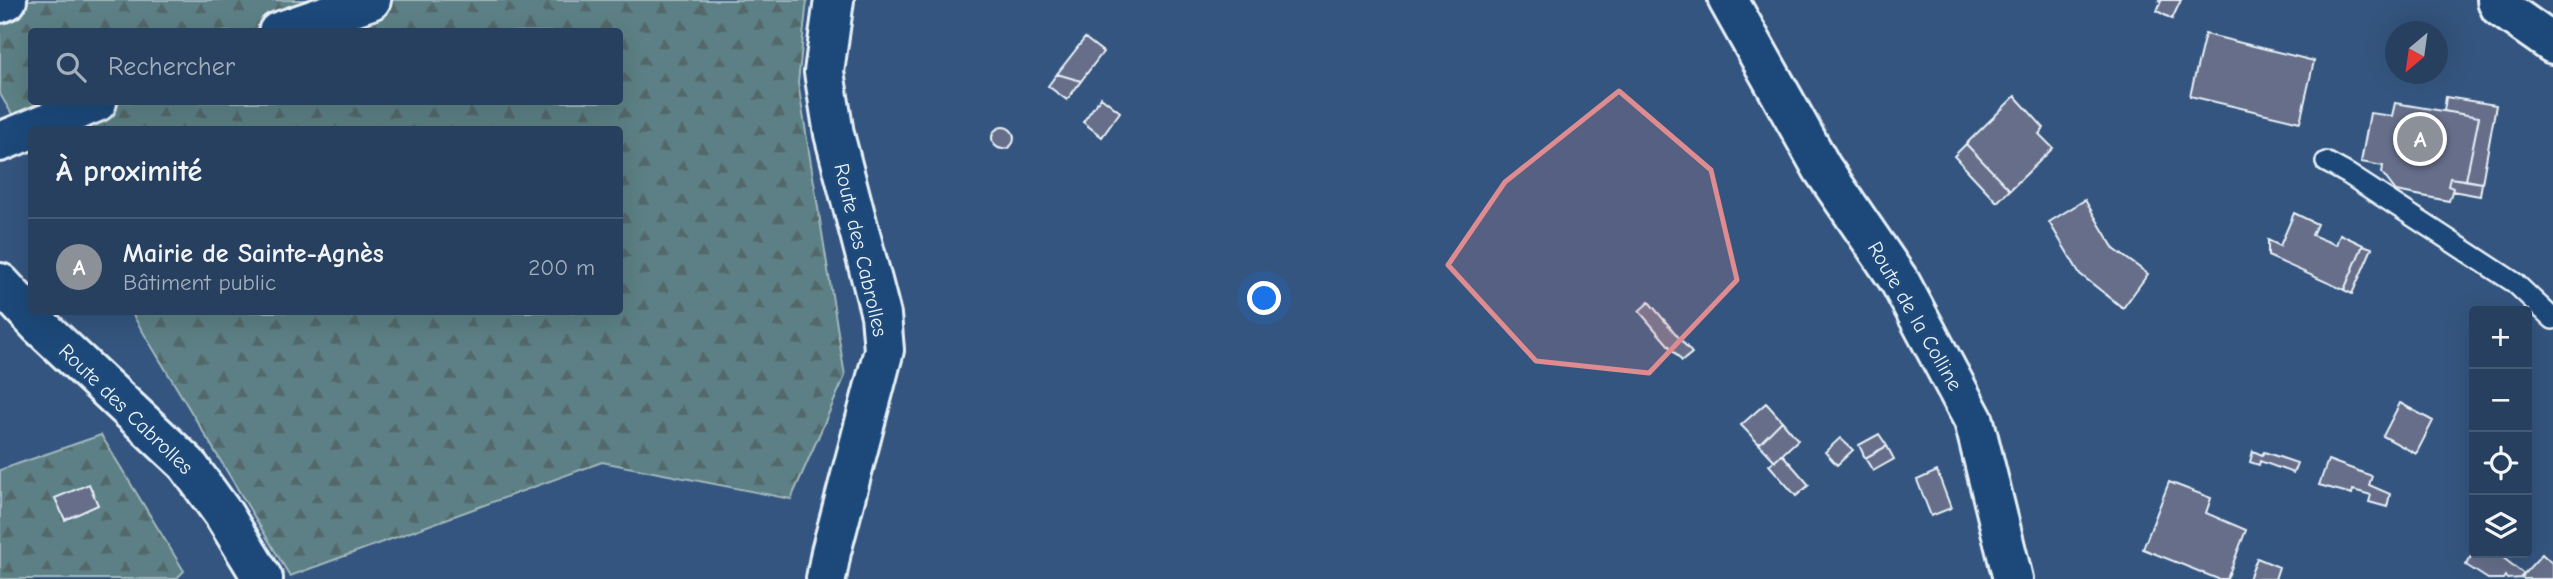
<!DOCTYPE html>
<html lang="fr">
<head>
<meta charset="utf-8">
<style>
  body { margin:0; font-family:"Comic Neue",sans-serif; background:#2f4765; color:#f1f3f6 }
  .controls { position:absolute; right:21px; bottom:21px; display:grid; overflow:hidden; border-radius:7px; box-shadow:0 7px 28px #0002 }
  .controls button { width:63px; height:63px; display:grid; place-items:center; padding:0; border:0; border-bottom:2px solid #435974; background:#27405f; color:#f1f3f6; font:35px sans-serif }
  .compass { position:absolute; left:2385px; top:21px; width:63px; height:63px; border-radius:50%; background:#27405f; box-shadow:0 7px 28px #0002; rotate:209deg }
  .you { position:absolute; left:1265px; top:299px; width:24px; height:24px; margin:-18px; border:5px solid #fff; border-radius:50%; background:#1a73e8; box-shadow:0 0 0 10px #1a73e833 }
  .badge { display:grid; place-items:center; width:46px; height:46px; border-radius:50%; background:#8c9099; color:#fff; font-size:23px; font-weight:700 }
  .pin { position:absolute; translate:-50% -50%; border:4px solid #fff; box-shadow:0 2px 7px #0006 }
  .list { margin:0; padding:0; list-style:none }
  h2 { display:flex; justify-content:space-between; align-items:center; height:91px; margin:0; padding:0 28px; font-size:30px }
  h2 small { font-size:23px; font-weight:400; color:#a4afbd }
  .list li { display:grid; grid-template-columns:46px 1fr auto; gap:21px; align-items:center; box-sizing:border-box; height:98px; padding:0 28px; border-top:2px solid #435974 }
  .list b { display:block; font-size:26px; white-space:nowrap }
  .list p { margin:0; font-size:23px; white-space:nowrap; color:#a4afbd }
  .list em { font-size:23px; font-style:normal; color:#a4afbd }
  .icon { flex:none; width:38px; height:38px; fill:none; stroke:currentColor; stroke-width:2; stroke-linecap:round; stroke-linejoin:round }
  .map { position:relative; flex:none; width:2553px; height:579px; overflow:hidden }
  .search { position:absolute; background:#27405f; box-shadow:0 7px 28px #0002; left:28px; top:28px; width:595px; height:77px; display:flex; align-items:center; gap:18px; box-sizing:border-box; padding:0 24px; border-radius:7px; color:#a4afbd; font-size:26px }
  .panel { position:absolute; background:#27405f; box-shadow:0 7px 28px #0002; left:28px; top:126px; width:595px; height:189px; border-radius:7px }
  .map>svg:first-child { display:block }
</style>
</head>
<body>
<div class="map">
<svg width="2553" height="579" viewBox="0 0 2553 579">
  <defs>
    <pattern id="forest-firs" width="22" height="20" patternUnits="userSpaceOnUse" patternTransform="scale(1.75)"><rect width="22" height="20" fill="#5c8085"/><path d="M5 1l3.5 6h-7zM16 11l3.5 6h-7z" fill="#52676a"/></pattern>
  </defs>
  <rect width="100%" height="100%" fill="#34557f"/>
  <filter id="ink" filterUnits="userSpaceOnUse"><feTurbulence type="fractalNoise" baseFrequency=".0143" numOctaves="2"/><feDisplacementMap in="SourceGraphic" scale="14" xChannelSelector="R" yChannelSelector="G"/><feConvolveMatrix kernelMatrix="1 2 1 2 8 2 1 2 1" color-interpolation-filters="sRGB"/></filter>
  <g filter="url(#ink)">
    <!-- forest -->
    <path fill="url(#forest-firs)" stroke="#a2b8be" stroke-width="2" fill-rule="evenodd" d="M0 0H807L798 83 845 376 791 499 602 462 290 576 131 312H620V130H32L31 146 0 94ZM32 32H620V102H32Z
      M101 435 184 571 176 579H0V470Z"/>
    <!-- building -->
    <path fill="#666e8a" stroke="#e8f1f8" stroke-width="2" d="M2158 0H2181L2172 19 2157 11 2161 1Z
      M2205 34 2314 61 2300 122 2190 96Z
      M1085 38 1103 52 1081 81 1057 74Z
      M1057 74 1081 81 1067 100 1048 86Z
      M2015 96 2044 128 2039 134 2053 148 2010 190 1966 144Z
      M1101 97 1120 112 1102 137 1083 122Z
      M2446 97 2496 105 2482 183 2466 180 2479 117 2444 111Z
      M2395 103 2479 117 2466 180 2450 178 2448 186 2453 188 2449 201 2396 191 2382 173 2383 166 2361 162 2370 113 2392 116Z
      M992 138a11 11 0 1 1 22 0a11 11 0 1 1-22 0Z
      M1966 144 2010 190 1997 202 1954 156Z
      M2450 178 2482 183 2480 196 2452 191 2453 188 2448 186Z
      M2085 200 2114 249 2148 274 2123 308 2080 274 2049 222Z
      M2294 213 2317 224 2312 235 2336 245 2340 234 2363 245 2344 290 2268 256V240L2280 246Z
      M2363 245 2372 248 2352 294 2344 290Z
      M1649 302 1692 353 1682 361 1639 311Z
      M1766 403 1782 421 1759 444 1741 425Z
      M2400 403 2433 421 2416 454 2383 436Z
      M1782 421 1798 440 1775 461 1759 444Z
      M1879 434 1887 446 1865 458 1859 445Z
      M1840 438 1853 450 1837 465 1825 452Z
      M1887 446 1894 459 1873 471 1865 458Z
      M2253 451 2262 455 2264 452 2297 463 2293 473 2260 461 2259 465 2250 462Z
      M1782 454 1809 485 1796 496 1769 465Z
      M2328 460 2372 476 2369 485 2390 494 2387 507 2369 502 2371 495 2353 490 2352 494 2319 485Z
      M1937 471 1951 508 1931 516 1917 480Z
      M2169 482 2211 498 2206 513 2246 530 2227 579H2218L2143 549Z
      M89 484 98 505 65 520 55 498Z
      M2474 551 2497 553 2524 574 2522 578 2507 579 2505 576 2503 579H2488L2466 565Z
      M2542 554 2553 564V579H2523L2521 577Z
      M2257 558 2279 567 2275 579H2249Z"/>
    <g fill="none" stroke-linecap="round" stroke-linejoin="round">
      <defs>
        <path id="service" d="M2326 162 2348 174 2515 283 2553 319"/>
        <path id="minor" d="M1728 0 1822 168 1900 282 1974 421 2013 579
          M2497 0 2500 7 2553 44"/>
        <path id="tertiary" d="M0 283 40 326 187 464 224 515 263 579
          M826 579 831 552 884 350 881 315 834 134 824 72 834 0"/>
        <path id="motorway" d="M0 3 7 0
          M278 32 371 0
          M0 142 97 102"/>
      </defs>
      <!-- service casing -->
      <use href="#service" stroke="#e8f1f8" stroke-width="24"/>
      <!-- minor casing -->
      <use href="#minor" stroke="#e8f1f8" stroke-width="44"/>
      <!-- tertiary casing -->
      <use href="#tertiary" stroke="#e8f1f8" stroke-width="44"/>
      <!-- motorway casing -->
      <use href="#motorway" stroke="#e8f1f8" stroke-width="44"/>
      <!-- service -->
      <use href="#service" stroke="#1f4a7a" stroke-width="19"/>
      <!-- minor -->
      <use href="#minor" stroke="#1f4a7a" stroke-width="38"/>
      <!-- tertiary -->
      <use href="#tertiary" stroke="#1f4a7a" stroke-width="38"/>
      <!-- motorway -->
      <use href="#motorway" stroke="#1f4a7a" stroke-width="38"/>
    </g>
  </g>
  <!-- marked area -->
  <path fill="#df8c90" fill-opacity="0.2" stroke="#df8c90" stroke-width="5" stroke-linejoin="round" d="M1619 91 1711 170 1737 280 1649 373 1536 361 1448 265 1505 182Z"/>
  <g text-anchor="middle" dominant-baseline="central" stroke-width="7" stroke-linejoin="round" paint-order="stroke">
    <!-- street labels -->
    <g font-size="21" fill="#e8f1f8" stroke="#1f4a7a">
      <text transform="translate(861 250) rotate(77)">Route des Cabrolles</text>
      <text transform="translate(1915 316) rotate(60)">Route de la Colline</text>
      <text transform="translate(126 409) rotate(44)">Route des Cabrolles</text>
    </g>
  </g>
</svg>
<div class="controls">
<button>+</button>
<button>−</button>
<button><svg class="icon" aria-label="locate" viewBox="0 0 24 24"><circle cx="12" cy="12" r="6"/><path d="M12 2v4M12 18v4M2 12h4M18 12h4"/></svg></button>
<button><svg class="icon" aria-label="layers" viewBox="0 0 24 24"><path d="M12 4l9 5-9 5-9-5zM3 14l9 5 9-5"/></svg></button>
</div>
<svg class="compass" viewBox="-18 -18 36 36"><path d="M0-13l5 13h-10z" fill="#e53935"/><path d="M0 13l5-13h-10z" fill="#a4afbd"/></svg>
<div class="you"></div>
<div class="pin badge" style="left:2420px;top:139px">A</div>
<div class="search"><svg class="icon" aria-label="search" viewBox="0 0 24 24"><circle cx="10" cy="10" r="6"/><path d="M15 15l6 6"/></svg>Rechercher</div>
<section class="panel">
<h2>À proximité<small></small></h2>
<ul class="list">
<li><span class="badge">A</span><div><b>Mairie de Sainte-Agnès</b><p>Bâtiment public</p></div><em>200 m</em></li>
</ul>
</section>
</div>
</body>
</html>
